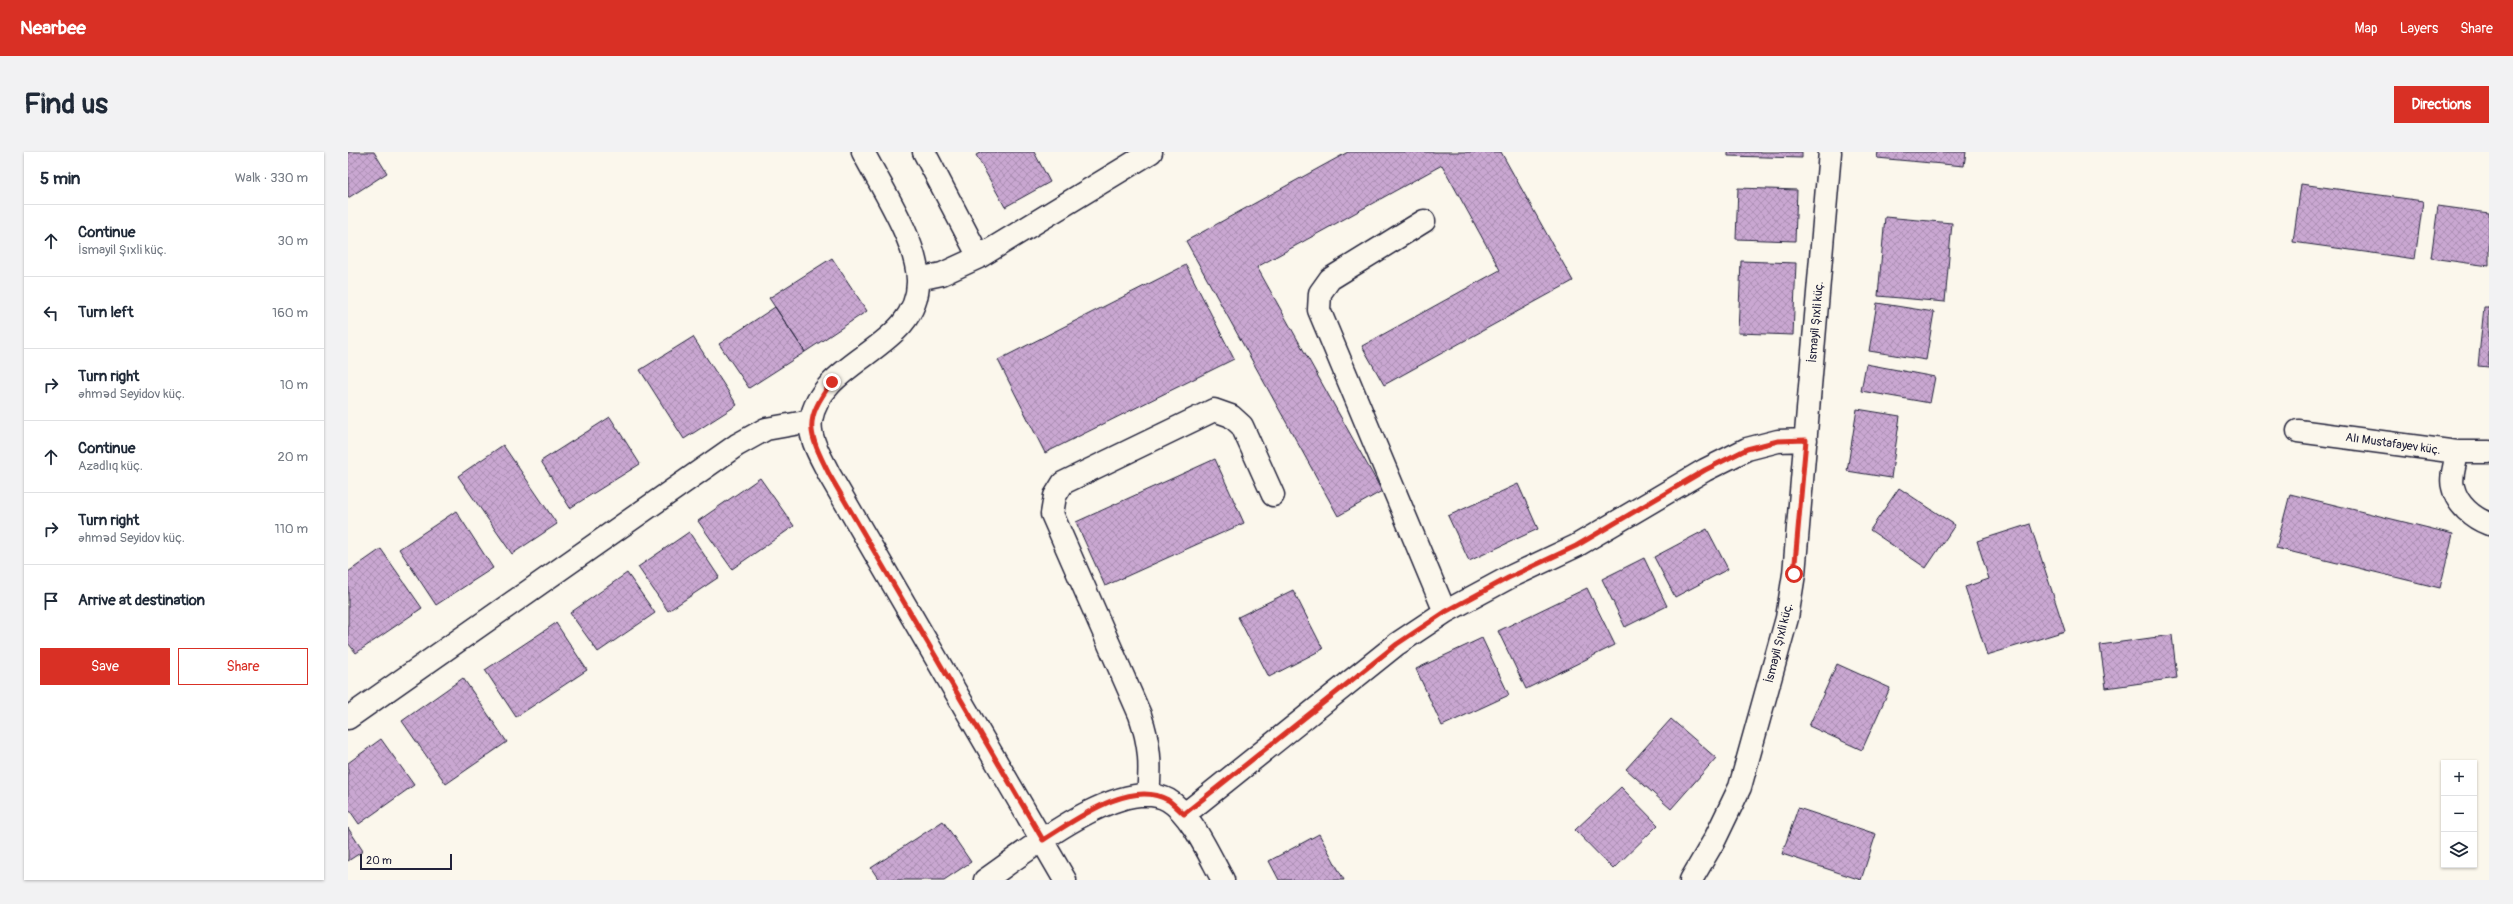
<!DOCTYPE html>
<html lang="en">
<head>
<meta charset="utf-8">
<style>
  body { margin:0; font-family:Pangolin,sans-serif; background:#f2f2f3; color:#1f2937 }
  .controls { position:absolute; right:12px; bottom:12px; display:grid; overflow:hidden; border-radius:0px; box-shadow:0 1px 3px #0004 }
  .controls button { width:36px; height:36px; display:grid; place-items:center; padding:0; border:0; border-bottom:1px solid #e0e1e3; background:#fff; color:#1f2937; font:20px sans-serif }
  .scale { position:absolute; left:12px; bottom:10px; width:92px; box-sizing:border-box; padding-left:4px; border:2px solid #22223b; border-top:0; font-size:11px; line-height:14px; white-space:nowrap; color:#22223b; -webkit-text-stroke:3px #fbf7ec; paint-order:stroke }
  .stop { position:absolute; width:12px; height:12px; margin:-9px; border:3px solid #d93025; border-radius:50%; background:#fff }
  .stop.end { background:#d93025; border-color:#fff; box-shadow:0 1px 4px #0008 }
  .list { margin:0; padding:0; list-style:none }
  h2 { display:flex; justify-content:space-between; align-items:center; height:52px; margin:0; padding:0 16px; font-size:17px }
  h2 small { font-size:13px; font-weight:400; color:#747a83 }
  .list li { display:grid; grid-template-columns:26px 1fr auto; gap:12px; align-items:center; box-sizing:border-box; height:72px; padding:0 16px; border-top:1px solid #e0e1e3 }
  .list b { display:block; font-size:15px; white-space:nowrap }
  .list p { margin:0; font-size:13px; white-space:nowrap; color:#747a83 }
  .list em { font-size:13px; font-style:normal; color:#747a83 }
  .actions { display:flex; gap:8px; padding:12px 16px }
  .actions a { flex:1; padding:9px 0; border:1px solid #d93025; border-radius:0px; text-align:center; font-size:14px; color:#d93025 }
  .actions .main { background:#d93025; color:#fff }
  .icon { flex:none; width:22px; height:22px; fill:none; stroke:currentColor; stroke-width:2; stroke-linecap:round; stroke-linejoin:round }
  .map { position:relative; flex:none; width:2141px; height:728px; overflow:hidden; border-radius:0px }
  header { display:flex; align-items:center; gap:24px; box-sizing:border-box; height:56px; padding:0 20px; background:#d93025; color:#fff }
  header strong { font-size:19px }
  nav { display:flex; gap:22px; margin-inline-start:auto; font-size:14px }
  .intro { display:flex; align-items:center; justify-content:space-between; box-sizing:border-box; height:96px; padding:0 24px }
  h1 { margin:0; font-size:28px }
  .button { padding:10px 18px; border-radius:0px; background:#d93025; color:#fff; font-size:14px; font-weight:700 }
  main { display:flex; gap:24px; padding:0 24px }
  aside { flex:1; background:#fff; border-radius:0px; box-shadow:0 1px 3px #0004 }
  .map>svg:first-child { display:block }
</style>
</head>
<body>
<header>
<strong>Nearbee</strong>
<nav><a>Map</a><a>Layers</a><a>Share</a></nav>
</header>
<div class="intro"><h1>Find us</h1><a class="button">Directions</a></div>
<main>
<aside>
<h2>5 min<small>Walk · 330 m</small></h2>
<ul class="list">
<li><svg class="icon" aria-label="ahead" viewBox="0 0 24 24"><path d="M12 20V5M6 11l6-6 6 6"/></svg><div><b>Continue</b><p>İsmayil Şıxli küç.</p></div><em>30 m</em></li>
<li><svg class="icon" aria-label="left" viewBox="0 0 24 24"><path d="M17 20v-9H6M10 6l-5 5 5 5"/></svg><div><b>Turn left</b></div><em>160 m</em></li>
<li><svg class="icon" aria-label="right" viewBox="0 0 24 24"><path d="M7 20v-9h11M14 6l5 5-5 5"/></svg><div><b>Turn right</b><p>Əhməd Seyidov küç.</p></div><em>10 m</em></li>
<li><svg class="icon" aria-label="ahead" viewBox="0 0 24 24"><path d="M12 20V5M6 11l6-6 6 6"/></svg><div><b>Continue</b><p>Azadlıq küç.</p></div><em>20 m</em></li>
<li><svg class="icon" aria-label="right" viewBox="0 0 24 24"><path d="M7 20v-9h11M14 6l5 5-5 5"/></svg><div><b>Turn right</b><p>Əhməd Seyidov küç.</p></div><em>110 m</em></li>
<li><svg class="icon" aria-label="arrive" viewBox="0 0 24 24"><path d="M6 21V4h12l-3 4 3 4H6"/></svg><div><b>Arrive at destination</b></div></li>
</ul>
<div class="actions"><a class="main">Save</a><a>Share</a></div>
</aside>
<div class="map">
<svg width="2141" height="728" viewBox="0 0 2141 728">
  <defs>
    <pattern id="building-cross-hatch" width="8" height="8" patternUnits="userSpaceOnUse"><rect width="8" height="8" fill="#c9a7d1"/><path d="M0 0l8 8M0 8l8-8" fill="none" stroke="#ac8fb4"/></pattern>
  </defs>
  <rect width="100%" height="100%" fill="#fbf7ec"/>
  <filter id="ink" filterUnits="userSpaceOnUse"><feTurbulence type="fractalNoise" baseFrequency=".025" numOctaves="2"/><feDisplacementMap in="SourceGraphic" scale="8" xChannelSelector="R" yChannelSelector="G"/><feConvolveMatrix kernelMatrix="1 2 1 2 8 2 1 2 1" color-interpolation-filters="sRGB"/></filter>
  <g filter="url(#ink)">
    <!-- building -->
    <path fill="url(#building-cross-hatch)" stroke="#22223b" d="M0 0H26L39 21 0 46Z
      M634 0H686L702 30 657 55 628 3Z
      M1000 0H1153L1225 129 1036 233 1014 194 1152 118 1094 13 909 115 1034 339 990 364 838 89Z
      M1380 0H1454V6L1380 4Z
      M1530 0H1618L1616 14 1529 6Z
      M1953 32 2075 49 2067 107 1945 90Z
      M1390 36 1449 38 1447 89 1388 87Z
      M2090 54 2141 61V114L2083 106Z
      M1537 65 1604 71 1597 150 1530 144Z
      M484 106 519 159 457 200 421 146Z
      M1393 109 1448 111 1445 183 1390 181Z
      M838 113 886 207 697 301 650 208Z
      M1529 151 1586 160 1578 208 1521 199Z
      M427 155 457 200 401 236 371 192Z
      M2136 155H2141V215L2130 214Z
      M345 185 389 253 336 287 292 218Z
      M1518 212 1587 225 1582 251 1513 239Z
      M1509 257 1552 264 1543 326 1499 319Z
      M262 265 292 312 222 356 193 309Z
      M155 293 209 372 164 402 110 324Z
      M867 307 896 371 757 434 728 370Z
      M412 326 446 374 384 417 350 369Z
      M1170 332 1190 377 1121 409 1100 364Z
      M1551 336 1607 373 1578 416 1522 378Z
      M1942 342 2105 382 2092 436 1928 396Z
      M108 359 145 416 88 453 51 397Z
      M1682 372 1717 479 1639 503 1617 435 1641 427 1629 389Z
      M1359 377 1380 417 1327 445 1306 405Z
      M341 380 371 425 320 459 290 415Z
      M33 397 74 456 8 501 0 491V420Z
      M1296 406 1319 454 1277 475 1254 427Z
      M279 421 307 461 250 500 222 461Z
      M1239 436 1267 493 1178 537 1150 479Z
      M945 438 975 497 921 525 890 465Z
      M208 471 239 518 168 565 137 518Z
      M1824 483 1829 526 1758 536 1752 493Z
      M1134 486 1161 543 1094 574 1068 517Z
      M1489 512 1542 536 1514 598 1461 574Z
      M115 526 159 590 98 632 54 569Z
      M1323 567 1368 606 1323 657 1278 617Z
      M33 587 66 633 11 672 0 656V611Z
      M1273 635 1310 673 1265 717 1227 678Z
      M1450 656 1528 682 1513 728 1434 702Z
      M595 669 623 710 596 728H531L523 716Z
      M0 676 15 699 0 709Z
      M971 682 996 728H931L921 709Z"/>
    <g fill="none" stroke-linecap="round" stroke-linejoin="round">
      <defs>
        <path id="minor" d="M515 0C533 35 569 89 570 128 572 196 474 206 463 268 460 286 474 307 481 322L717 728
          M576 0 631 105
          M1076 69 982 127 972 141 971 158 1097 460
          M570 127 594 122 631 105 803 0
          M1950 279 2109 300H2141
          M2109 300C2108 310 2102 326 2105 335 2109 353 2125 366 2141 372
          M0 566 389 293 418 277 463 269
          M800 643C803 612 802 593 792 563L704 362 707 344 715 331 866 258 883 264 894 274 925 343
          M837 662 1049 492 1097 460 1160 426 1228 394 1357 318 1399 297 1430 289 1458 288
          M637 728C675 702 773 622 820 648 843 661 862 705 875 728
          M1343 728 1367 687 1392 635 1439 466 1446 422 1482 0"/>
      </defs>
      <!-- minor casing -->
      <use href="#minor" stroke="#22223b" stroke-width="25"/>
      <!-- minor -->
      <use href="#minor" stroke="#fbf7ec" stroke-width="22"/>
    </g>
  </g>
  <g fill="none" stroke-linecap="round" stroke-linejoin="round" filter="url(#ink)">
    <!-- route -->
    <path stroke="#d93025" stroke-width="5" d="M484 230C455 269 460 280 481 322L695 688C726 669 782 626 820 648 826 652 831 658 836 662L1049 492 1097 460 1160 426 1228 394 1357 318 1399 297 1430 289 1458 288 1446 422"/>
  </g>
  <g text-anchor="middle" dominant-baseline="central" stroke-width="3" stroke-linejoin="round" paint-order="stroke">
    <!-- street labels -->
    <g font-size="12" fill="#22223b" stroke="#fbf7ec">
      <text transform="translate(1468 170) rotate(-85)">İsmayil Şıxli küç.</text>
      <text transform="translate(2045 292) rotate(8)">Alı Mustafayev küç.</text>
      <text transform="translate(1431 491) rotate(-76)">İsmayil Şıxli küç.</text>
    </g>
  </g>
</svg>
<div class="controls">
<button>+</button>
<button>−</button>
<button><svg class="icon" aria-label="layers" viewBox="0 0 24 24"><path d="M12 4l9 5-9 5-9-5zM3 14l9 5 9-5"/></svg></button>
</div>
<div class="scale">20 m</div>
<div class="stop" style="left:1446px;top:422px"></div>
<div class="stop end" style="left:484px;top:230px"></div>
</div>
</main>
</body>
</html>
